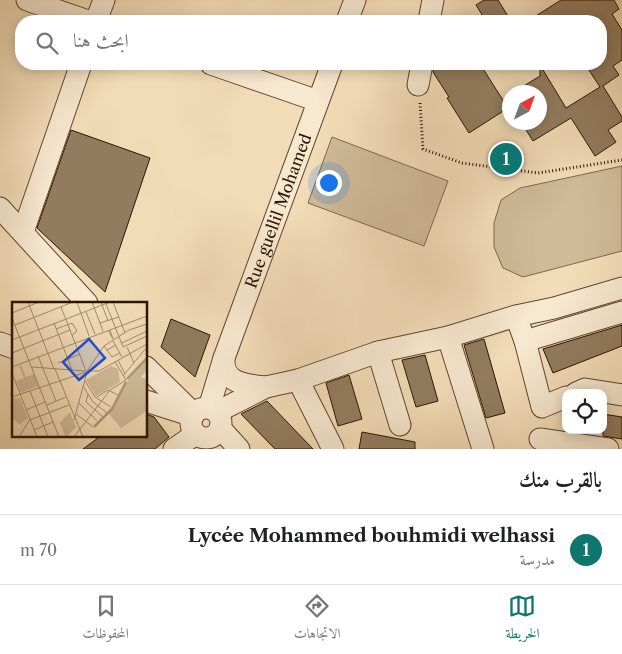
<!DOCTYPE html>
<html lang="ar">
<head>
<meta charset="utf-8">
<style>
  body { margin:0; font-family:"Libre Caslon Text",Amiri,serif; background:#f6f6f6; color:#202124; direction:rtl }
  .controls { position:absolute; right:15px; bottom:15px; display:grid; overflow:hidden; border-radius:10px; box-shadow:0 2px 12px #0003 }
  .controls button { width:45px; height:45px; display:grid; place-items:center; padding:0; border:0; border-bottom:1px solid #e0e0e0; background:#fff; color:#202124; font:25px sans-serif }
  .compass { position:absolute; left:502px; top:85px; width:45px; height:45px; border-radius:50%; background:#fff; box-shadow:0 2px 12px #0003; rotate:41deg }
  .you { position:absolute; left:328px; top:182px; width:18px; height:18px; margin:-12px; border:4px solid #fff; border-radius:50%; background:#1a73e8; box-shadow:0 0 0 8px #1a73e833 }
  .badge { display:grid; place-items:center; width:32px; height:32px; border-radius:50%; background:#0f766e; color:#fff; font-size:16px; font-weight:700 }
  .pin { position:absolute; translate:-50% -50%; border:2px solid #fff; box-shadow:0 1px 5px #0006 }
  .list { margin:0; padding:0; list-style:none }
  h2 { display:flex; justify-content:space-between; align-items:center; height:65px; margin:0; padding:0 20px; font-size:21px }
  h2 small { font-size:16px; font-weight:400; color:#757577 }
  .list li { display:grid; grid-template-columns:32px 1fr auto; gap:15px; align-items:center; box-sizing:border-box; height:70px; padding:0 20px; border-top:1px solid #e0e0e0 }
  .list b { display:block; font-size:19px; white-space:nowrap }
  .list p { margin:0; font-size:16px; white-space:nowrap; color:#757577 }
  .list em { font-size:16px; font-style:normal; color:#757577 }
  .icon { flex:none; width:28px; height:28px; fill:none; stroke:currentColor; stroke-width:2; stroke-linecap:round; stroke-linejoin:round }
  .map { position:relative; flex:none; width:622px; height:449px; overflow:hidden; direction:ltr }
  .search { position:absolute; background:#fff; box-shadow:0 2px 12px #0003; left:15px; right:15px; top:15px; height:55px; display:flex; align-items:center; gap:12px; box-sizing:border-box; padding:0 18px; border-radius:20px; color:#757577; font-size:19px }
  .sheet { height:135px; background:#fff }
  nav { display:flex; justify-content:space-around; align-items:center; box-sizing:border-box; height:70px; border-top:1px solid #e0e0e0; background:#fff; font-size:14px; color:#757577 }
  nav a { display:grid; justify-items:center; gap:2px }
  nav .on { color:#0f766e }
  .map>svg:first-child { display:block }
</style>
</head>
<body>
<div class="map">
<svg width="622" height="449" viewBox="0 0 622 449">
  <rect width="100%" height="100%" fill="#f2dcb7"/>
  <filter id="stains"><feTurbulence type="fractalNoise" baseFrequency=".004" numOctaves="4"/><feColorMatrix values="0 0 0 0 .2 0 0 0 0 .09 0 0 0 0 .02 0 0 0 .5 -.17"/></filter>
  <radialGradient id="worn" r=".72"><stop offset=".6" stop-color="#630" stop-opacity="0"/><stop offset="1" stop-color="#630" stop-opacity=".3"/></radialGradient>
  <!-- green -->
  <path fill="#d0ba98" stroke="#7e684c" d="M332 137 448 181 424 246 308 203Z
    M622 166V251L523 277 503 268 494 247V223L501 200 520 188Z"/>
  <!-- building -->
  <path fill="#927c5f" stroke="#2b1500" d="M484 0H498L511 21H486L476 5Z
    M561 0H614L619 9 612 14 622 30V60L613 66 619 75 603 86 622 117V121L608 130 616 142 595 156 571 118 533 141 521 122H540V92H514L540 76V65L566 108 600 87 585 64H601V21H528Z
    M434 64H480L508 108 469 133 447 98 449 97 433 72Z
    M71 130 150 158 105 292 37 228Z
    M171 319 210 335 195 377 161 347Z
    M622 325V346L553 373 543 349Z
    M484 339 505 413 486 418 464 345Z
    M425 355 438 401 416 407 402 360Z
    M349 375 362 419 338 426 326 383Z
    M267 401 313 449H275L241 414Z
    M146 414 154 417 169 437 155 449H83L102 435H146Z
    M603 414 622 417V439L603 436Z
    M362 432 415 442V449H359Z"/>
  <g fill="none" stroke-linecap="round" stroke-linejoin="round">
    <defs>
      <g id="minor">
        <path d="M27 0 88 21"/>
        <path d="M96 21 104 0"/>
        <path d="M347 21 355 0"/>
        <path d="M429 21 433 0"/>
        <path d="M211 64 318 101"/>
        <path d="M418 85 422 64"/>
        <path d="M0 208 87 303"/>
        <path d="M23 232 81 64"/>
        <path d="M516 316 525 341 542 407 566 397"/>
        <path d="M448 337 483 449"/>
        <path d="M525 341 622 312"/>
        <path d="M0 343 14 348"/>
        <path d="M378 352 400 425"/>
        <path d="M224 358C222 384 247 385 266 387"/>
        <path d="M146 367 194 414"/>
        <path d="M298 380 333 449"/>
        <path d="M576 393 585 389 622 395"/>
        <path d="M146 401 193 416"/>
        <path id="s1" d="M209 408 224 358 332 64"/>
        <circle cx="206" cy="423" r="15"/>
        <path d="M217 412 266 387 298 380 378 352 448 337 516 316 554 308 622 288"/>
        <path d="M220 428 239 449"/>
        <path d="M540 439 608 449"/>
        <path d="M174 449 196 434"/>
      </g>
    </defs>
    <!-- minor casing -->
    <use href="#minor" stroke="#5d472e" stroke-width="23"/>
    <!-- path -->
    <path stroke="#2b1500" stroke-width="3" stroke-dasharray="1 2.5" stroke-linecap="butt" d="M420 103 423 149 462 163 538 173 622 160"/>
    <!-- minor -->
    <use href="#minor" stroke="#f7e8d0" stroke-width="21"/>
  </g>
  <g text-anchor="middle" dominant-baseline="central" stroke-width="4.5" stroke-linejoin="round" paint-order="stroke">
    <!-- street labels -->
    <g font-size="16" fill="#2b1500" stroke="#f7e8d0">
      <text stroke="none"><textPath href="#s1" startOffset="209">Rue guellil Mohamed</textPath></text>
    </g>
  </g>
  <!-- overview -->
  <g transform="translate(12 302)">
    <rect width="135" height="135" fill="#f2dcb7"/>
    <path d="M135 57V68L129 75 135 77V109L109 126 97 112 122 68ZM9 63 14 75 22 72 26 84 9 91 4 79 12 76 7 64ZM99 64 106 67 108 80 84 94 74 78ZM8 96 16 116 8 122 11 125 0 116V97ZM58 110 64 125 54 135 48 121Z" fill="#d0ba98"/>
    <path fill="none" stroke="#ae9879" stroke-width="2.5" d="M115 77 135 56M82 125 100 107 114 80"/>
    <path fill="none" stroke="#a28c6e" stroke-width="1" d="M16 0 42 67M65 0 77 34M80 0 91 29M89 0 96 19M101 0 113 31M94 2 111 45 135 34M49 5 74 69M74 10 83 32M0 11 27 0M0 16 47 135M42 21 60 68M88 21 107 15M3 23 61 0M44 27 60 21 65 29 60 33M96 28 101 37 98 28M0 38 98 0M101 39 110 55M110 41 135 29M92 44 95 48 104 43M115 45 122 61M95 48 100 55 108 51M0 51 58 28M26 54 44 99M106 58 113 72M46 61 68 52M0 65 135 14M20 65 73 69M43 67 71 135M75 69 92 44 117 28 135 22M75 69H87L135 42M0 71 25 135M111 74 135 45M73 79 83 95 99 105M71 84 81 100 95 111M18 89 36 135M76 92 74 100 91 115M0 95 74 70M85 95 96 88 106 93M67 101 85 119M35 103 54 95M14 108 33 100M64 112 81 125M18 118 57 103M62 118 75 70M22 128 41 120M7 135 18 117M62 135 98 88 114 78 103 60"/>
    <path fill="#1d4ed8" fill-opacity="0.15" stroke="#1d4ed8" stroke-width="2.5" d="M77 37 93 56 67 78 51 60Z"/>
    <rect width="135" height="135" fill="none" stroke="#2b1500" stroke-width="2.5"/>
  </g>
  <rect width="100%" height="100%" filter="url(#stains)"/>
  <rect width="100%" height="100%" fill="url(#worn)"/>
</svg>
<div class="controls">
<button><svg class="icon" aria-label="locate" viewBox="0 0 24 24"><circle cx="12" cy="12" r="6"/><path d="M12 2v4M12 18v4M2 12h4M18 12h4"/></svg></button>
</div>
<svg class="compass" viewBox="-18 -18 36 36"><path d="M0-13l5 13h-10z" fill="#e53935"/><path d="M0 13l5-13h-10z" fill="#757577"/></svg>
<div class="you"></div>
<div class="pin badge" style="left:506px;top:159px">1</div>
<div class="search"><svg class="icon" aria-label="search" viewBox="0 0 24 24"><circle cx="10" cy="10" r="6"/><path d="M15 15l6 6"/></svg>ابحث هنا</div>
</div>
<section class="sheet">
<h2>بالقرب منك<small></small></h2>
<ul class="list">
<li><span class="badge">1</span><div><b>Lycée Mohammed bouhmidi welhassi</b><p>مدرسة</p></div><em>70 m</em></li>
</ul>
</section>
<nav>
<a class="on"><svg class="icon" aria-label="map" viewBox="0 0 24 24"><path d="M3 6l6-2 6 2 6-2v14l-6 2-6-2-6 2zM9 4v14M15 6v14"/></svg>الخريطة</a>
<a><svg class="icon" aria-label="directions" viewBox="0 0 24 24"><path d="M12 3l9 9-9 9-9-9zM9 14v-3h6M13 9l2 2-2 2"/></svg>الاتجاهات</a>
<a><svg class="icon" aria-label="saved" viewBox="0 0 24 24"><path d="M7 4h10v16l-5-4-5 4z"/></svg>المحفوظات</a>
</nav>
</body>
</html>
